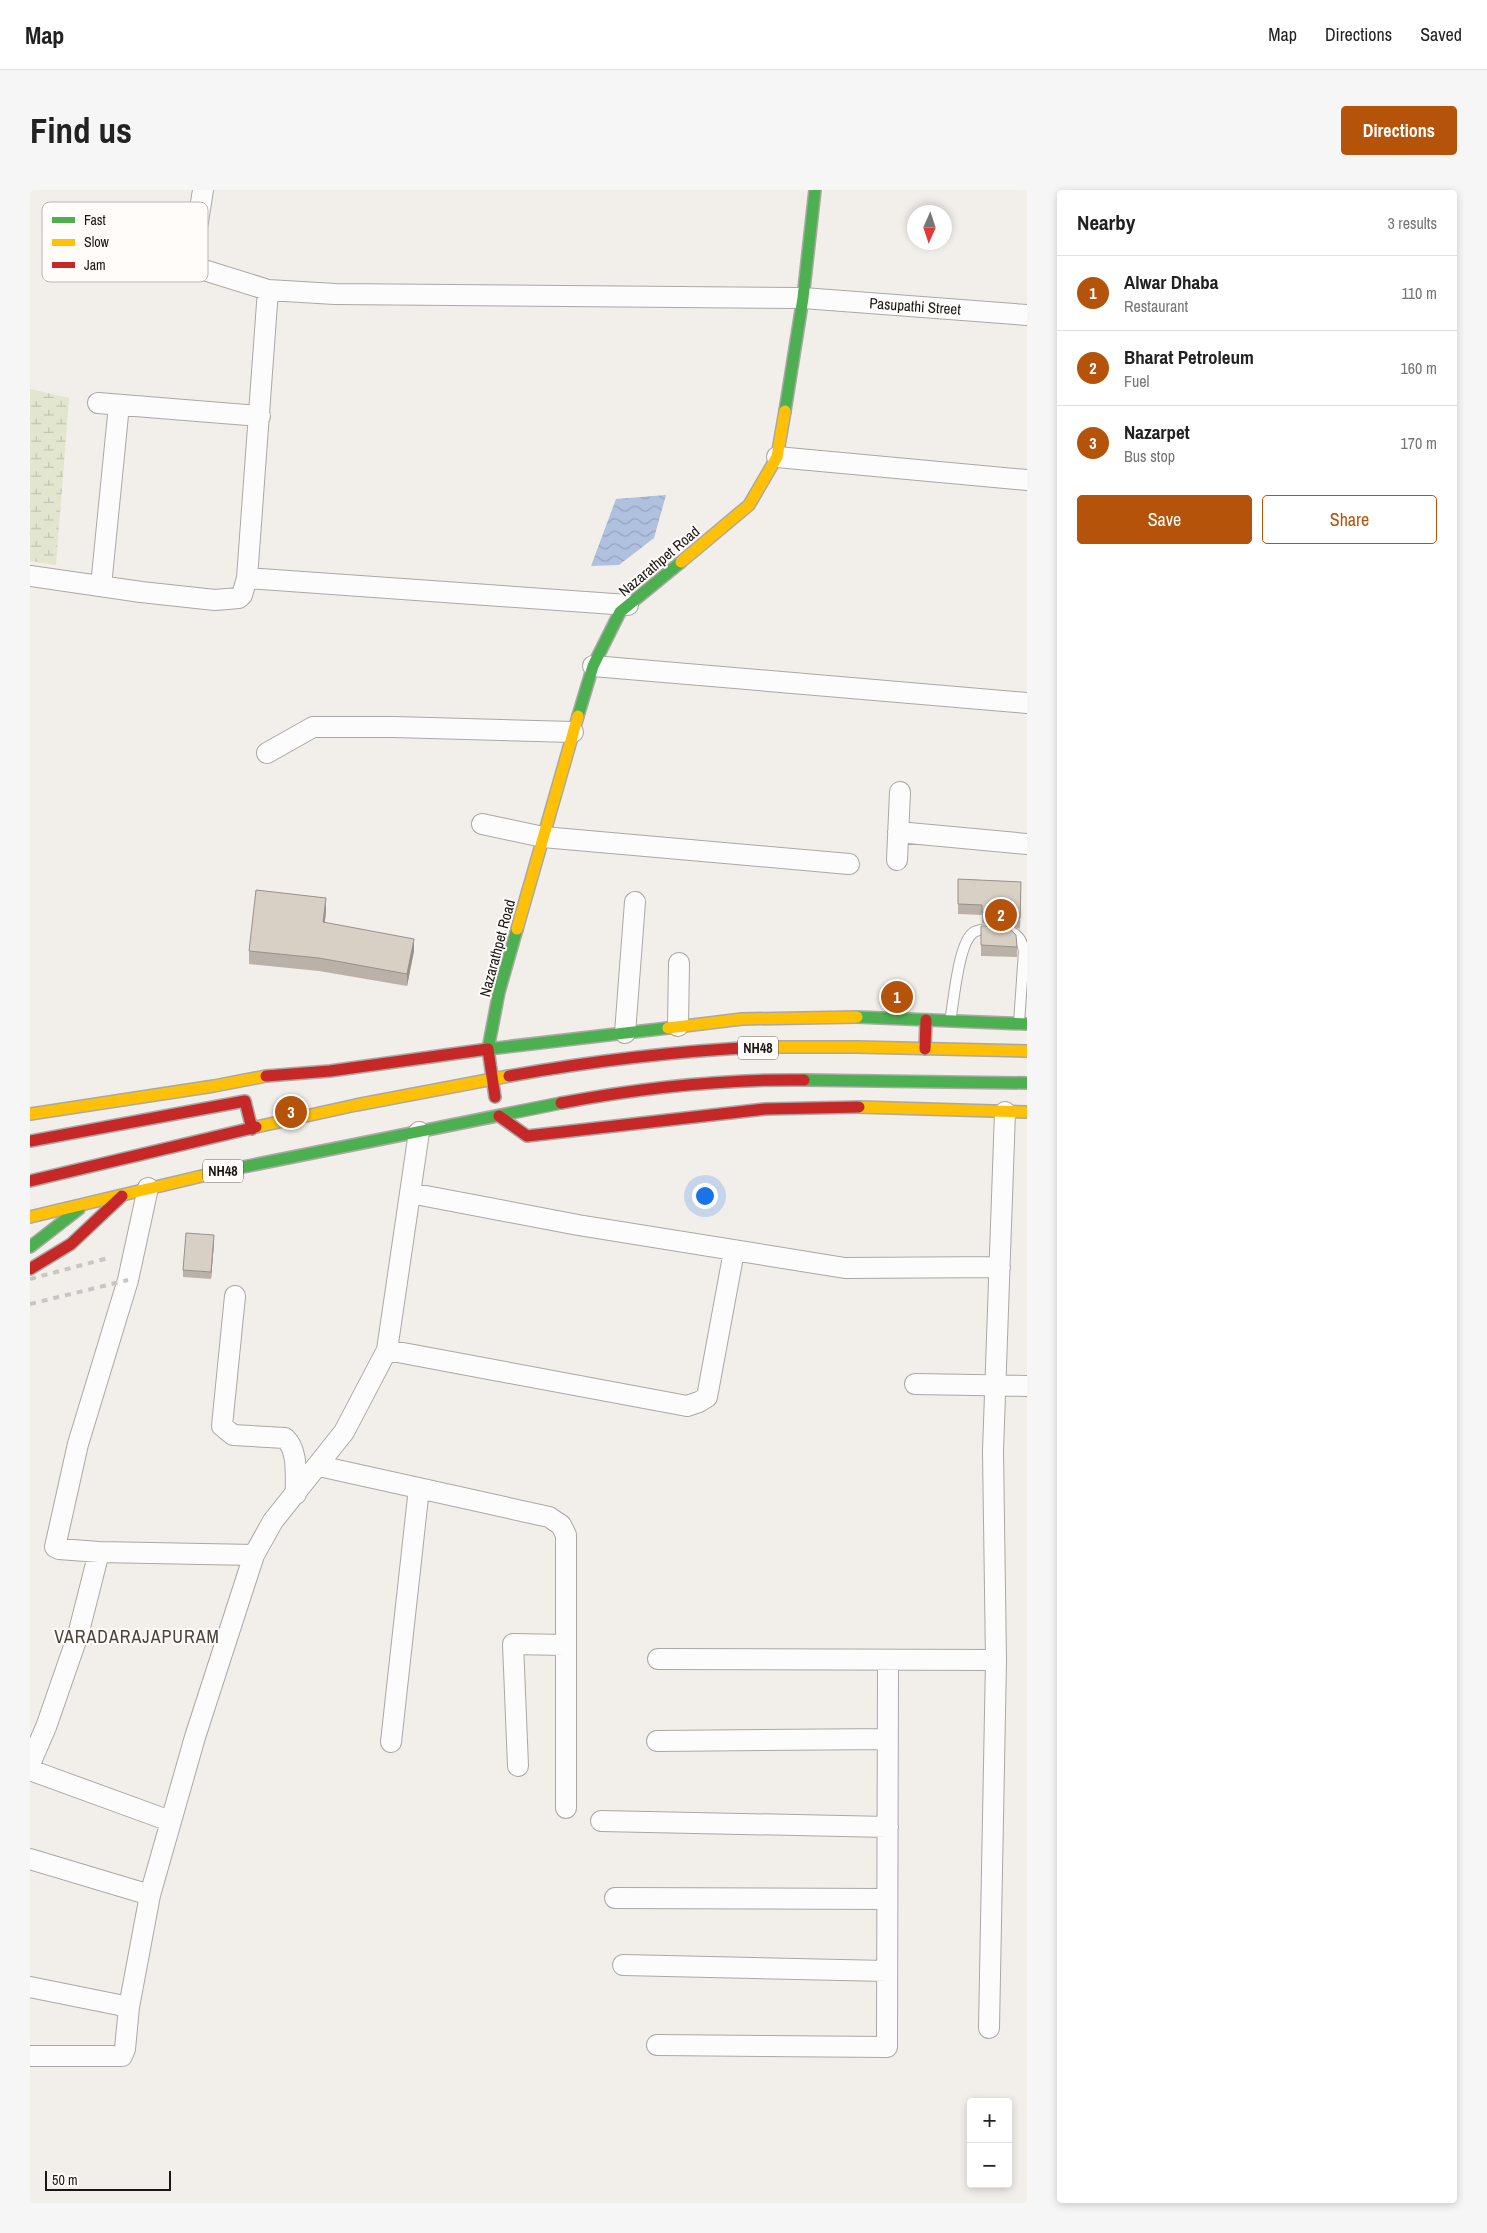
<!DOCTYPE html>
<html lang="en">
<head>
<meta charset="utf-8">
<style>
  body { margin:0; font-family:"Archivo Narrow",sans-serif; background:#f6f6f6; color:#222 }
  .controls { position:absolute; right:15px; bottom:15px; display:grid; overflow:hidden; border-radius:5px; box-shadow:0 2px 8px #0003 }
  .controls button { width:45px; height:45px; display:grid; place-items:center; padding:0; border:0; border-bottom:1px solid #e0e0e0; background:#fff; color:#222; font:25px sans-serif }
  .compass { position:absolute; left:877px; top:15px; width:45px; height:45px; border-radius:50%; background:#fff; box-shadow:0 2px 8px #0003; rotate:183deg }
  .scale { position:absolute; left:15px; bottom:12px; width:126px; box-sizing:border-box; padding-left:5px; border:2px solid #191715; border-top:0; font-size:14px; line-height:18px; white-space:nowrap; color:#191715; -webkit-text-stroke:4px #fffcf9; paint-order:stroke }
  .you { position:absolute; left:674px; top:1005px; width:18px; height:18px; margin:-12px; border:4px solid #fff; border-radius:50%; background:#1a73e8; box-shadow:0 0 0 8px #1a73e833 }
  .badge { display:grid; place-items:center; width:32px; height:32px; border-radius:50%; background:#b45309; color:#fff; font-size:16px; font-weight:700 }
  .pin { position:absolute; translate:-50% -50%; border:2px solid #fff; box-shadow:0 1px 5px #0006 }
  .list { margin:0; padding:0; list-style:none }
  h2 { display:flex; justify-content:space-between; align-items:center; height:65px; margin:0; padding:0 20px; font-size:21px }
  h2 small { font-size:16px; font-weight:400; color:#767676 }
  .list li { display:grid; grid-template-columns:32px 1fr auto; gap:15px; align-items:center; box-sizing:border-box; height:75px; padding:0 20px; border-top:1px solid #e0e0e0 }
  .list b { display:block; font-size:19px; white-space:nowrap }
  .list p { margin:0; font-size:16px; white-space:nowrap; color:#767676 }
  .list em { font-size:16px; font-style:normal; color:#767676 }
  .actions { display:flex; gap:10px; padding:15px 20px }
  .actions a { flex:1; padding:11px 0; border:1px solid #b45309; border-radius:5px; text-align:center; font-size:18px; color:#b45309 }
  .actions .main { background:#b45309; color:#fff }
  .map { position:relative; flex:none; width:997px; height:2013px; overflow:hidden; border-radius:5px }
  header { display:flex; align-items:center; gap:30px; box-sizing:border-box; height:70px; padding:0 25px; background:#fff; border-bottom:1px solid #e0e0e0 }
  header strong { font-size:24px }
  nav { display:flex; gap:28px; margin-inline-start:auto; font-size:18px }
  .intro { display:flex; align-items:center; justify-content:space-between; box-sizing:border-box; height:120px; padding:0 30px }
  h1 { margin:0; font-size:35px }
  .button { padding:12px 22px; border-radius:5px; background:#b45309; color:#fff; font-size:18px; font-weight:700 }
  main { display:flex; gap:30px; padding:0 30px }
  aside { flex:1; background:#fff; border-radius:5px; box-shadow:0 2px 8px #0003 }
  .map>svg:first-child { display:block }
</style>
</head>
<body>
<header>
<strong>Map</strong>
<nav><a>Map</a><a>Directions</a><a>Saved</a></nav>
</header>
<div class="intro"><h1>Find us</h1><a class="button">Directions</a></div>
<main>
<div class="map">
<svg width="997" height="2013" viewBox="0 0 997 2013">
  <defs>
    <pattern id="wetland-marsh" width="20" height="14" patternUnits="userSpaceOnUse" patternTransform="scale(1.25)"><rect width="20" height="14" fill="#e2e6cf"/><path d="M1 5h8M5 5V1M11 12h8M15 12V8" fill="none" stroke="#c1c5b1"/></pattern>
    <pattern id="water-waves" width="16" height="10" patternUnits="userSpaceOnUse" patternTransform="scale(1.25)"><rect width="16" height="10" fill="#b0c0df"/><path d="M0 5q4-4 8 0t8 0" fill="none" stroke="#97a4be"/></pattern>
  </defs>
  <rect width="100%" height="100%" fill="#f2eeea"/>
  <!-- wetland -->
  <path fill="url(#wetland-marsh)" d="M0 199 39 208 26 375 0 371Z"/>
  <!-- water -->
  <path fill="url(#water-waves)" d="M636 305 624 348 589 375 561 376 586 309Z"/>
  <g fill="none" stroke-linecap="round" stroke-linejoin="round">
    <defs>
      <path id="lane" d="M920 831C924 812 928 752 944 742 952 738 966 739 975 740 987 742 992 750 994 761L989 833"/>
      <path id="street" d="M72 73 161 76 238 100 305 104 773 108 997 125
        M161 76 173 0
        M68 213 230 226
        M747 267 997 290
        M0 386 111 402 185 410 209 408 212 405 217 388 598 415
        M217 388 238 100
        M71 396 89 215
        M563 476 997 513
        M237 563 283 537H364L543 542
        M452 634 513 647 819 674
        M868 642 997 654
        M867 670 870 602
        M648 836 649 773
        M595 843 605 712
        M118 998 98 1090 48 1254 25 1357 29 1359 69 1362 224 1365
        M380 1003 548 1035 815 1078 970 1077
        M205 1106 192 1236 203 1245 255 1248C269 1261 265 1286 266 1304
        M357 1160 657 1216 669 1212 677 1207 704 1061
        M885 1194 997 1196
        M289 1276 519 1327 531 1335 536 1345V1618
        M628 1469 966 1470
        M627 1551 857 1549
        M361 1552 389 1298
        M0 1574 16 1537 48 1445 69 1362
        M488 1576 483 1454 535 1455
        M0 1580 140 1631
        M571 1631 858 1637
        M0 1669 120 1705
        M585 1708 857 1709
        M593 1775 857 1781
        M0 1797 99 1817
        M959 1838 966 1470 963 1261 975 922
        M627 1855 857 1857 858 1470
        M0 1866H92L95 1859 99 1817 120 1705 165 1547 224 1365 243 1331 314 1242 357 1160 389 942"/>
      <path id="fast" d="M755 221 773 108 785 0
        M548 526 563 476 590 422 651 372
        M487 739 469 802 458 859 638 838
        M827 827 997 834
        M774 890 997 893
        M193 981 531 913
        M0 1057 49 1019"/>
      <path id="slow" d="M651 372 719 315 747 267 755 221
        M487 739 548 526
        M638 838 712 829 827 827
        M731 857H827L997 861
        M829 917 997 922
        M0 924 184 896 236 886
        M226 937 326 915 479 886
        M0 1027 193 981"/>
      <path id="jam" d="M895 859 896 830
        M236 886 300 881 458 859 465 907
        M479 886C562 871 647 861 731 857
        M531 913C611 898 692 889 774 890
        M469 926 497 946 735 919 829 917
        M0 951 215 911 222 939
        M0 991 226 937
        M0 1079 41 1054 92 1006"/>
    </defs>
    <!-- lane casing -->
    <use href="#lane" stroke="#aaa8a5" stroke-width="12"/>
    <!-- street casing -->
    <use href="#street" stroke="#aaa8a5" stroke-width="22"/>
    <!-- fast casing -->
    <use href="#fast" stroke="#aaa8a5" stroke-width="14"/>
    <!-- slow casing -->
    <use href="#slow" stroke="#aaa8a5" stroke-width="14"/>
    <!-- jam casing -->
    <use href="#jam" stroke="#aaa8a5" stroke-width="14"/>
    <!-- lane -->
    <use href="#lane" stroke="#fdfcfc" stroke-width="10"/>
    <!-- street -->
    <use href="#street" stroke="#fdfcfc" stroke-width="20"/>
    <!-- fast -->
    <use href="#fast" stroke="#4caf50" stroke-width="11"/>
    <!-- slow -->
    <use href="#slow" stroke="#ffc107" stroke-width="11"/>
    <!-- jam -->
    <use href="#jam" stroke="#c62828" stroke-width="11"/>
    <!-- rail -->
    <path stroke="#c7c6c5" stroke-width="4" stroke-dasharray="6 6" stroke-linecap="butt" d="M0 1089 78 1068
      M0 1114 98 1090"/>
  </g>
  <!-- wall -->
  <path fill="#bab2a9" d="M928 689 991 703 990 739 976 733H952V725L928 724Z
    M296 721 295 733 384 761 377 796 289 781 219 774V761Z
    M951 755 987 757V767L951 766Z
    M184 1053 181 1089 153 1087V1080Z"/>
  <!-- shaded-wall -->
  <path fill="#97918a" d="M296 708V721L293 745V732Z
    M384 749V761L377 796V784Z
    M184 1045V1053L181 1089V1082Z"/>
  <!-- building -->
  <path fill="#d8cfc5" stroke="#97918a" d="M928 689 991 692 990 728 976 723 952 722V715L928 714Z
    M226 700 296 708 293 732 384 749 377 784 289 768 219 761Z
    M951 736H967L979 738 986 745 987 757 951 755Z
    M156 1043 184 1045 181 1082 153 1080Z"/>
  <g text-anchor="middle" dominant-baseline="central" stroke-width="4" stroke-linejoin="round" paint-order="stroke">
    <!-- shield labels -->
    <g fill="#fffcf9" stroke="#5e5c59" stroke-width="1">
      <rect x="708" y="846.5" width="40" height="23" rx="4"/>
      <rect x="173" y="969.5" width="40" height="23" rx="4"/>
    </g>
    <g font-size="14" font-weight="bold" fill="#191715">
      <text x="728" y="858">NH48</text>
      <text x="193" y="981">NH48</text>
    </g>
    <!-- street labels -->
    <g font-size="15" fill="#191715" stroke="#fffcf9">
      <text transform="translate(885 116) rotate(4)">Pasupathi Street</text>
      <text transform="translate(629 371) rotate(-40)">Nazarathpet Road</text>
      <text transform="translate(467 758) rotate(-75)">Nazarathpet Road</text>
    </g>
    <!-- quarter labels -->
    <g font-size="18" letter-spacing="1" fill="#4a453f" stroke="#fffcf9">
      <text x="107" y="1446">VARADARAJAPURAM</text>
    </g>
  </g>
  <!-- legend -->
  <rect x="12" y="12" width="166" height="80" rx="8" fill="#fffcf9" stroke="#bab7b5" stroke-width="1"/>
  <rect x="22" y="27" width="23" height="6" fill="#4caf50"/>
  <rect x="22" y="49" width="23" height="7" fill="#ffc107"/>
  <rect x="22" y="72" width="23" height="6" fill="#c62828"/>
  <g font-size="14" fill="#191715">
    <text x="54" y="35">Fast</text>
    <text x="54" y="57">Slow</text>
    <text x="54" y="80">Jam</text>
  </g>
</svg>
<div class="controls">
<button>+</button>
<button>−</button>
</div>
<svg class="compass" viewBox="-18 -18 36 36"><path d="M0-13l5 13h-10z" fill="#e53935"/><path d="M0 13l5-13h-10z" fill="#767676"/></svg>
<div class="scale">50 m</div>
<div class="you"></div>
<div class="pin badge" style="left:867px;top:807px">1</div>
<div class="pin badge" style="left:971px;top:725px">2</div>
<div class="pin badge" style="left:261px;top:922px">3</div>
</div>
<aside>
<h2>Nearby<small>3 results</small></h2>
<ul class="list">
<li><span class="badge">1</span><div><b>Alwar Dhaba</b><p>Restaurant</p></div><em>110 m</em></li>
<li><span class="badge">2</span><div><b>Bharat Petroleum</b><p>Fuel</p></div><em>160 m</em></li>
<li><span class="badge">3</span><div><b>Nazarpet</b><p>Bus stop</p></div><em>170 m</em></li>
</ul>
<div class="actions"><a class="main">Save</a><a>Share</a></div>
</aside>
</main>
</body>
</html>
